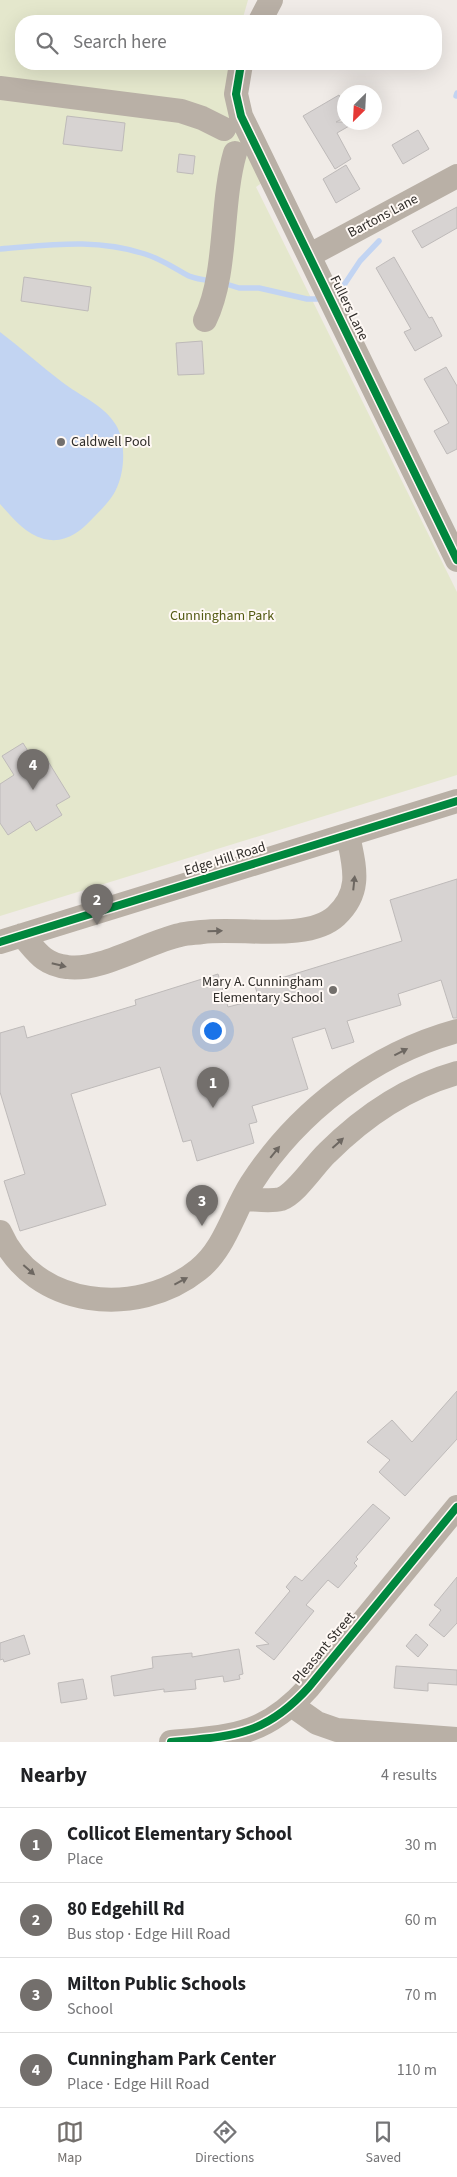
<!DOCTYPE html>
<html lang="en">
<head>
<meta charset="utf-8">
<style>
  body { margin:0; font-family:"Source Sans 3",sans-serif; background:#f6f6f6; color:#202124 }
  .compass { position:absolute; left:337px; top:85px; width:45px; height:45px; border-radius:50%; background:#fff; box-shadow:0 5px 20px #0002; rotate:204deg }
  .you { position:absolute; left:212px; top:1030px; width:18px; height:18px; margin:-12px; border:4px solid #fff; border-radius:50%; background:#1a73e8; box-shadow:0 0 0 8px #1a73e833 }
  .badge { display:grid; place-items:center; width:32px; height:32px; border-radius:50%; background:#736f6c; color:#fff; font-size:16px; font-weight:700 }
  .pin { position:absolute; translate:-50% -41px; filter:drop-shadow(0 1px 2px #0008) }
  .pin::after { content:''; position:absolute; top:26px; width:18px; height:15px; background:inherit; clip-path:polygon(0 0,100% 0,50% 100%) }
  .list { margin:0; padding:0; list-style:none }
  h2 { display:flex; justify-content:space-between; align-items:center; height:65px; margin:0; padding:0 20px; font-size:21px }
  h2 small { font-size:16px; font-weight:400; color:#757577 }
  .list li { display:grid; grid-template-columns:32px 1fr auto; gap:15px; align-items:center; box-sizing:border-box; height:75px; padding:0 20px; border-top:1px solid #e0e0e0 }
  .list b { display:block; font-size:19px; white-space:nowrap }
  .list p { margin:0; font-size:16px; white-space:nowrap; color:#757577 }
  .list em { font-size:16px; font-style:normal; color:#757577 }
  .icon { flex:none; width:28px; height:28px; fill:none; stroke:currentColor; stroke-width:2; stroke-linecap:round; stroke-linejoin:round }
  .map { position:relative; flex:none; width:457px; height:1742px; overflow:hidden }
  .search { position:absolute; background:#fff; box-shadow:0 5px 20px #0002; left:15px; right:15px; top:15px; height:55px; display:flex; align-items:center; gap:12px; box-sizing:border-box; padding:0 18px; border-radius:20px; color:#757577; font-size:19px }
  .sheet { height:365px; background:#fff }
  nav { display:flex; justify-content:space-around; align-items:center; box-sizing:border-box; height:70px; border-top:1px solid #e0e0e0; background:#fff; font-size:14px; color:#757577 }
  nav a { display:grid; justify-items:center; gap:2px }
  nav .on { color:#736f6c }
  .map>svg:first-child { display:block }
</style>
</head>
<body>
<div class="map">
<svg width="457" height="1742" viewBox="0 0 457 1742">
  <rect width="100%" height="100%" fill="#f0ebe7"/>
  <!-- green -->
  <path fill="#e4e7cc" d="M0 0H248L242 21H21V64H233L266 180 256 187 457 592V775L0 916Z"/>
  <!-- water -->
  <path fill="#c2d4f2" d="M0 332C21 348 41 366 62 382 80 396 104 405 116 425 127 444 125 476 113 495 108 503 100 511 93 518 80 532 65 544 44 539 24 533 13 518 0 504Z"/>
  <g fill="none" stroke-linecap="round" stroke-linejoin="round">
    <!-- stream -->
    <path stroke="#c2d4f2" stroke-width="5.5" d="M456 96 457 93
      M0 249C51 245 95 238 145 254 161 259 174 268 189 276 196 279 204 280 212 281
      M223 283 239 288H259L307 299H319
      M344 285 360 261 379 241"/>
  </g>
  <!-- building -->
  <path fill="#d7d3d2" stroke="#bebab9" d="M339 95 344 104V118L336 122H356L337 133 351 159 335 169 303 116Z
    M67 116 125 123 122 151 63 144Z
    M418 130 429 149 403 164 392 145Z
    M179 154 195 156 193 174 177 172Z
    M346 165 360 189 336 203 323 179Z
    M457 207V228L422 248 412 231Z
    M394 257 429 318 432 317 442 336 415 351 404 332 411 329 376 268Z
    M24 277 91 287 88 311 21 301Z
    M202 341 204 374 178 375 176 343Z
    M446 367 457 386V449L447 454 434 431 449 423 424 379Z
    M23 743 36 764 46 758 70 797 56 805 62 815 36 831 30 821 8 835 0 823V784L14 775 2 756Z
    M457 879V1018H453L441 980 398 994 401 1005 347 1021 354 1042 332 1049 325 1028 292 1038 308 1089 252 1106 257 1122 249 1124 254 1143 197 1161 191 1140 183 1142 160 1067 71 1094 106 1205 20 1231 4 1181 25 1174 0 1092V1033L24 1026 27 1038 136 1005 135 1000 218 974 228 1007 259 999 255 986 402 941 390 900Z
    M457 1391V1439L405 1496 379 1472 390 1460 367 1442 392 1420 412 1442Z
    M373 1504 390 1518 356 1557 358 1559 354 1563 357 1566 338 1588 328 1580 306 1605 314 1611 274 1660 256 1646 269 1644 255 1633 290 1591 286 1587 295 1576 302 1581Z
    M457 1577V1623L444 1637 429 1625 441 1610 434 1605Z
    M416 1634 428 1645 418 1657 406 1646Z
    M24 1635 30 1654 4 1662 3 1659 0 1660V1643Z
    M239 1649 243 1674 239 1675 240 1679 224 1682 223 1676 195 1680 196 1689 164 1692V1689L114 1696 111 1676 153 1668 152 1657 192 1653V1657Z
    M396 1666 457 1670V1685L428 1683V1691L394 1688Z
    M83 1679 87 1699 61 1703 58 1683Z"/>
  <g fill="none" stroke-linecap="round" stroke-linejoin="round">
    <!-- minor -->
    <path stroke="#b9b0a6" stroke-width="24" d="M260 21 271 0
      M241 64 236 94 241 116 457 560
      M0 88 181 111 202 118 224 129
      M310 255 457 176
      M205 320C228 273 220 205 235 153
      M22 935C37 952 43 964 67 967 100 972 147 942 180 935 187 933 195 933 202 932 239 927 308 942 336 916 363 891 354 866 348 835
      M0 942 457 801
      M243 1199C254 1199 270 1202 281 1199 296 1194 315 1164 327 1153 364 1116 407 1087 457 1073
      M0 1232C33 1308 137 1319 198 1270 225 1249 233 1212 251 1184 298 1111 373 1054 457 1031
      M294 1703 300 1711 317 1723 337 1730 457 1739
      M171 1742C233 1736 265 1736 309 1687L457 1507"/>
    <defs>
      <path id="cycleway" d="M241 64 236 94 241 116 457 560
        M0 942 457 801
        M171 1742C233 1736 265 1736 309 1687L457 1507"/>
    </defs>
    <!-- cycleway casing -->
    <use href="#cycleway" stroke="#fff9f5" stroke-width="11"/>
    <!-- cycleway -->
    <use href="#cycleway" stroke="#00873e" stroke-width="8"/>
  </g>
  <!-- one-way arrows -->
  <defs><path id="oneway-solid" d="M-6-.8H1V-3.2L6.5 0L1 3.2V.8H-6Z" transform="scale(1.25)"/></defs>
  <g fill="#6d6761">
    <use href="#oneway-solid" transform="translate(354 883) rotate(-84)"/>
    <use href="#oneway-solid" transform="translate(215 931) rotate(-1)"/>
    <use href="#oneway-solid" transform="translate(59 965) rotate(14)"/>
    <use href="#oneway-solid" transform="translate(401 1052) rotate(-27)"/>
    <use href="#oneway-solid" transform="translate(338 1143) rotate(-42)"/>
    <use href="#oneway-solid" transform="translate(275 1152) rotate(-51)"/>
    <use href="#oneway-solid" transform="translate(29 1270) rotate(41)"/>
    <use href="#oneway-solid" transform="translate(181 1281) rotate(-28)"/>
  </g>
  <!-- markers -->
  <g fill="#736f6c" stroke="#fff9f5" stroke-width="2">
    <circle cx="61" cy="442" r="5"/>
    <circle cx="333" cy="990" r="5"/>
  </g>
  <g text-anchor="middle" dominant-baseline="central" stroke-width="4" stroke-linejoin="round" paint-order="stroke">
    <!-- street labels -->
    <g font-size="14" fill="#2f2c29" stroke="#fff9f5">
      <text transform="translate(383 216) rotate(-28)">Bartons Lane</text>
      <text transform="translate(349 308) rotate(64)">Fullers Lane</text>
      <text transform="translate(225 859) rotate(-17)">Edge Hill Road</text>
      <text transform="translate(324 1648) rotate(-50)">Pleasant Street</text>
    </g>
    <!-- poi labels -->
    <g font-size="14" fill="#2f2c29" stroke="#fff9f5" text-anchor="start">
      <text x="71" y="442">Caldwell Pool</text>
      <text x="323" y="982" text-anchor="end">Mary A. Cunningham<tspan x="323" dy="16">Elementary School</tspan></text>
    </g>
    <!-- park labels -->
    <g font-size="14" fill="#525910" stroke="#fff9f5">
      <text x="222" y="616">Cunningham Park</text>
    </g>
  </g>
</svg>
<svg class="compass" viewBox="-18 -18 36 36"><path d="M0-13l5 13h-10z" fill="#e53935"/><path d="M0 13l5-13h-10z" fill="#757577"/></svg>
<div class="you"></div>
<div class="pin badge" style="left:213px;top:1108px">1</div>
<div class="pin badge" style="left:97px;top:925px">2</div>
<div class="pin badge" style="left:202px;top:1226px">3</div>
<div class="pin badge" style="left:33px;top:790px">4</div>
<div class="search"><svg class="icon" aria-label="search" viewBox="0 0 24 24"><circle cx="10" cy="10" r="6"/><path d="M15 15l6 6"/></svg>Search here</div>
</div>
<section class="sheet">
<h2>Nearby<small>4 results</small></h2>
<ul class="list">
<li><span class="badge">1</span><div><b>Collicot Elementary School</b><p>Place</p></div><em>30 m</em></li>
<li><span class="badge">2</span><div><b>80 Edgehill Rd</b><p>Bus stop · Edge Hill Road</p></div><em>60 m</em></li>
<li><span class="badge">3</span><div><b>Milton Public Schools</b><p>School</p></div><em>70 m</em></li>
<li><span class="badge">4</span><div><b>Cunningham Park Center</b><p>Place · Edge Hill Road</p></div><em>110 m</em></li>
</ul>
</section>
<nav>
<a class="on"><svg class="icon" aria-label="map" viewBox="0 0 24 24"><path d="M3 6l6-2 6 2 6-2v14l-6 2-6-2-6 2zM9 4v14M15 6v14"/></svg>Map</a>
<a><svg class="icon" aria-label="directions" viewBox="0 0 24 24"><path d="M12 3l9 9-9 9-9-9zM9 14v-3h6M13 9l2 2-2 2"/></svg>Directions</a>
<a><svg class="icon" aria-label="saved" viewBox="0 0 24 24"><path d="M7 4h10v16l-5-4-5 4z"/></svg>Saved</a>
</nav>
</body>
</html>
